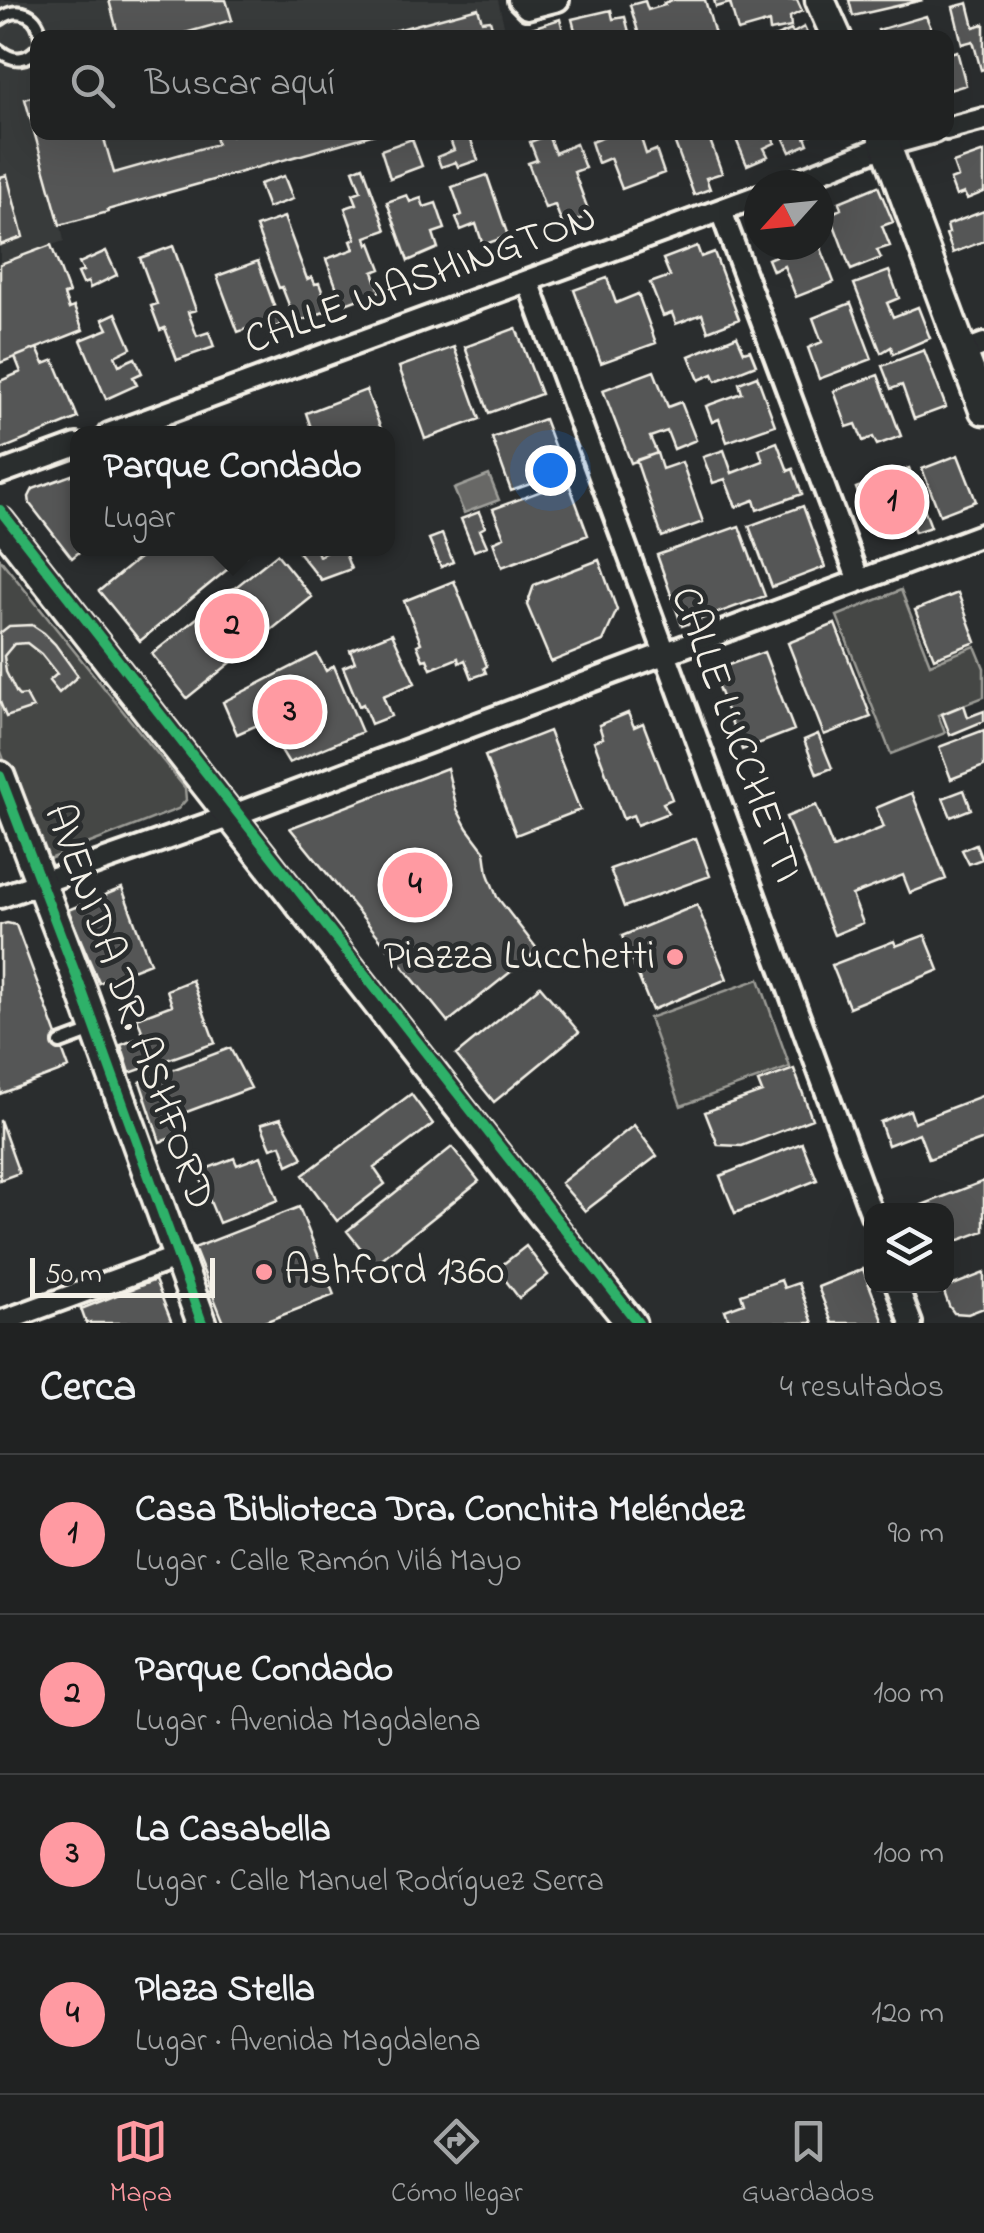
<!DOCTYPE html>
<html lang="es">
<head>
<meta charset="utf-8">
<style>
  body { margin:0; font-family:"Indie Flower",sans-serif; background:#282a2a; color:#f1f3f6 }
  .controls { position:absolute; right:30px; bottom:30px; display:grid; overflow:hidden; border-radius:20px; box-shadow:0 10px 40px #0002 }
  .controls button { width:90px; height:90px; display:grid; place-items:center; padding:0; border:0; border-bottom:2px solid #3d3f40; background:#202222; color:#f1f3f6; font:50px sans-serif }
  .compass { position:absolute; left:744px; top:170px; width:90px; height:90px; border-radius:50%; background:#202222; box-shadow:0 10px 40px #0002; rotate:243deg }
  .scale { position:absolute; left:30px; bottom:25px; width:185px; box-sizing:border-box; padding-left:10px; border:5px solid #f4f1e8; border-top:0; font-size:28px; line-height:35px; white-space:nowrap; color:#f4f1e8; -webkit-text-stroke:8px #2a2d2e; paint-order:stroke }
  .you { position:absolute; left:550px; top:470px; width:35px; height:35px; margin:-25px; border:8px solid #fff; border-radius:50%; background:#1a73e8; box-shadow:0 0 0 15px #1a73e833 }
  .badge { display:grid; place-items:center; width:65px; height:65px; border-radius:50%; background:#ff9aa2; color:#111; font-size:32px; font-weight:700 }
  .pin { position:absolute; translate:-50% -50%; border:5px solid #fff; box-shadow:0 2px 10px #0006 }
  .popup { position:absolute; left:70px; top:426px; width:325px; height:130px; box-sizing:border-box; display:grid; place-content:center; border-radius:20px; background:#202222; filter:drop-shadow(0 2px 8px #0005); font-size:32px; white-space:nowrap; color:#a2a4a5 }
  .popup b { font-size:38px; color:#f1f3f6 }
  .popup::after { content:''; position:absolute; left:50%; top:100%; margin-left:-20px; border:20px solid transparent; border-top-color:#202222 }
  .list { margin:0; padding:0; list-style:none }
  h2 { display:flex; justify-content:space-between; align-items:center; height:130px; margin:0; padding:0 40px; font-size:42px }
  h2 small { font-size:32px; font-weight:400; color:#a2a4a5 }
  .list li { display:grid; grid-template-columns:65px 1fr auto; gap:30px; align-items:center; box-sizing:border-box; height:160px; padding:0 40px; border-top:2px solid #3d3f40 }
  .list b { display:block; font-size:38px; white-space:nowrap }
  .list p { margin:0; font-size:32px; white-space:nowrap; color:#a2a4a5 }
  .list em { font-size:32px; font-style:normal; color:#a2a4a5 }
  .icon { flex:none; width:55px; height:55px; fill:none; stroke:currentColor; stroke-width:2; stroke-linecap:round; stroke-linejoin:round }
  .map { position:relative; flex:none; width:984px; height:1323px; overflow:hidden }
  .search { position:absolute; background:#202222; box-shadow:0 10px 40px #0002; left:30px; right:30px; top:30px; height:110px; display:flex; align-items:center; gap:25px; box-sizing:border-box; padding:0 35px; border-radius:20px; color:#a2a4a5; font-size:38px }
  .sheet { height:770px; background:#202222 }
  nav { display:flex; justify-content:space-around; align-items:center; box-sizing:border-box; height:140px; border-top:2px solid #3d3f40; background:#202222; font-size:28px; color:#a2a4a5 }
  nav a { display:grid; justify-items:center; gap:5px }
  nav .on { color:#ff9aa2 }
  .map>svg:first-child { display:block }
</style>
</head>
<body>
<div class="map">
<svg width="984" height="1323" viewBox="0 0 984 1323">
  <rect width="100%" height="100%" fill="#2a2d2e"/>
  <filter id="ink" filterUnits="userSpaceOnUse"><feTurbulence type="fractalNoise" baseFrequency=".01" numOctaves="2"/><feDisplacementMap in="SourceGraphic" scale="20" xChannelSelector="R" yChannelSelector="G"/><feConvolveMatrix kernelMatrix="1 2 1 2 8 2 1 2 1" color-interpolation-filters="sRGB"/></filter>
  <g filter="url(#ink)">
    <!-- built -->
    <path fill="#373a3a" d="M0 0H498L507 37 38 38V132L382 133 108 209V212L61 225 64 241 0 262Z"/>
    <!-- green -->
    <path fill="#444645" stroke="#9c9c96" stroke-width="2.5" d="M0 559 185 788 186 800 178 809 41 862 0 749Z
      M901 590 930 664 975 646 984 668V697L938 715 945 733 891 754 837 616Z
      M759 979 790 1067 681 1106 649 1018Z"/>
    <!-- water -->
    <path fill="#676866" stroke="#9f9f9a" stroke-width="2.5" d="M489 475 499 500 464 513 454 489Z"/>
    <!-- building -->
    <path fill="#555756" stroke="#f4f1e8" stroke-width="2.5" d="M109 0H226L232 20 167 38H119Z
      M672 0H705L716 38H640L630 5 645 1 648 10 665 5 664 3Z
      M714 0H797L802 11 790 17 791 27 770 31 769 22 738 31 730 3 716 7Z
      M849 0H923L853 16Z
      M968 3 974 27 984 24V69L981 70 973 41 962 44 953 7Z
      M478 8 482 21 490 20 495 38H367Z
      M611 10 613 19 625 17 629 32 617 35 618 38H577L572 19Z
      M926 16 935 38H881L878 30Z
      M560 19 565 38H510L509 35Z
      M804 27 809 38H772L791 30 793 33Z
      M957 51 966 85 946 91V54Z
      M38 95V132H102L114 173 217 144 214 132H232V135L242 132H382L107 210 108 212 60 225 25 99Z
      M447 132H468L478 160 458 167 456 162 441 167 437 157 454 150Z
      M617 132H639L646 154 656 150 664 173 622 189 610 158 598 163 591 142Z
      M671 132H707L722 173 706 178 710 189 694 195Z
      M733 132H770L775 143 764 148 768 156 747 165Z
      M781 132H816L805 137 808 144 790 152Z
      M548 135 555 153 576 144 585 168 574 172 590 215 563 226 555 205 545 208 528 163 537 160 530 142Z
      M412 139 422 166 390 178 381 150Z
      M984 152V192L967 199 964 193 956 196 950 180 958 177 953 163Z
      M363 166 386 230 366 237 368 245 371 243 381 269 373 272 380 291 343 305 326 259 354 249 351 241 356 239 345 208 357 204 353 194 361 191 353 170Z
      M7 175 23 237 0 245V177Z
      M487 175 508 236 483 245 476 224 461 230 456 218 462 215 452 187Z
      M284 176 293 199 268 208 259 184Z
      M878 186 893 222 882 226 890 246 877 250 881 258 851 270 830 214 841 209 839 202Z
      M407 195 410 202 421 198 424 207 436 203 445 229 433 233 438 248 408 261 387 202Z
      M984 211V241L953 253 946 234 949 233 947 225Z
      M284 217 307 279 312 277 315 284 319 283 329 310 296 323 282 287 279 288 256 227Z
      M819 243 834 282 796 297 784 266 773 271 768 259 775 256 771 245H819Z
      M51 245 69 293 64 295 69 309 74 307 83 330 0 363V264Z
      M173 246 196 310 188 312 197 336 209 332 214 347 177 360 165 328 160 330 151 306 157 304 140 258Z
      M697 246 701 257 714 252 739 319 708 331 702 314 676 324 672 313 663 316 650 283 670 276 663 259Z
      M106 251 117 275 90 288 88 282 83 284 78 273 83 271 79 263Z
      M258 261 281 325 266 330 263 323 238 332 217 276Z
      M889 271 899 298 887 303 893 317 918 307 930 338 893 354 891 347 881 353 854 284Z
      M607 278 616 303 638 294 656 343 601 363 574 290Z
      M851 303 872 359 819 379 808 348 822 342 813 318Z
      M116 313 131 348 115 356 119 365 135 358 142 373 133 377 137 385 106 399 81 340 108 329 103 319Z
      M516 328 541 394 489 413 465 347Z
      M737 336 744 352 750 350 756 365 716 381 713 374 699 380 689 356Z
      M454 347 480 419 425 439 399 367Z
      M37 348 44 364 54 360 78 418 0 450V381L21 372 15 357Z
      M924 350 946 407 914 419 902 385 891 389 882 366Z
      M654 371 668 407 681 402 696 440 674 449 667 431 650 437 657 453 631 463 603 390Z
      M878 375 901 436 877 445 873 437 863 441 856 424 847 427 834 391Z
      M757 376 775 425 727 442 719 419 712 422 706 406 742 393 739 383Z
      M366 390 383 434H313L306 413Z
      M544 419 564 472 511 491 492 438Z
      M777 442 788 471 793 469 802 494 757 510 754 500 736 507 725 479 713 483 703 457 724 450 732 473 763 461 759 449Z
      M657 453 662 469 682 462 703 522 662 537 636 460Z
      M958 455 976 501 940 515 922 469Z
      M909 468 931 527 915 532 909 516 872 530 856 488Z
      M77 473V548H84L72 558 30 504 29 497 33 489Z
      M568 481 588 535 502 567 493 542 504 537 493 509Z
      M803 506 825 567 772 587 749 526Z
      M479 512 485 527 480 530 487 546 474 551 461 519Z
      M739 526 765 596 682 626 657 555Z
      M442 534 453 562 441 567 429 539Z
      M151 548H239L245 555 140 641 99 591Z
      M295 548H316L319 556 334 548H343L351 569 321 580Z
      M277 554 312 597 187 698 152 654Z
      M599 560 617 610 603 641 551 662 527 605 534 585Z
      M454 581 487 666 484 668 486 673 472 678 465 660 459 663 458 658 431 669 427 659 423 660 417 645 421 643 404 601Z
      M958 593 976 642 934 658 915 610Z
      M835 624 871 717 824 735 788 643Z
      M32 625 44 633 55 644 78 676 59 693 49 681 57 674 41 654 27 643 14 644 4 656 6 672 17 694 19 696 26 695 33 708 6 717 0 702V633L9 626Z
      M392 633 415 683 383 696 391 716 371 724 363 704 359 706 343 667 355 662 350 650Z
      M764 652 794 730 742 750 712 671Z
      M317 654 326 671 334 666 362 732 289 763 264 722 237 734 223 702Z
      M964 705 968 717 984 711V721L950 735 942 714Z
      M628 713 634 727 643 723 672 799 663 803 668 813 637 825 633 815 623 819 594 741 603 738 599 725Z
      M984 730V766L951 779 939 747Z
      M549 731 580 810 516 835 485 756Z
      M818 734 832 768 817 774 804 740Z
      M447 768 457 809 467 828 485 852 488 874 497 897 538 950 448 1022 290 828Z
      M964 790 971 809 951 817 943 798Z
      M912 793 946 879 910 893 903 875 852 895 863 923 834 935 786 817 816 805 833 848 884 827 876 808Z
      M696 838 710 876 624 907 610 869Z
      M976 844 982 859 969 864 962 850Z
      M122 888 150 963 99 983 68 910Z
      M697 905 727 979 652 1010 622 936Z
      M7 923 16 925 69 1068 0 1094V925Z
      M925 935 939 970 849 1007 832 965 894 941 896 946Z
      M192 980 215 1043 130 1073 121 1045 144 1036 137 1018 172 1005 167 990Z
      M540 986 579 1032 494 1102 456 1055Z
      M230 1048 251 1088 181 1114 174 1137 160 1142 140 1082Z
      M794 1069 812 1119 742 1146 718 1145 705 1112 762 1092 758 1082Z
      M411 1094 433 1124 374 1168 385 1184 337 1221 303 1175Z
      M984 1095V1139L929 1159 919 1133 888 1145 880 1122 910 1110 914 1122Z
      M281 1118 303 1158 288 1165 281 1145 271 1148 261 1124Z
      M0 1120 19 1173 0 1180Z
      M634 1125 657 1156 585 1211 561 1183Z
      M802 1143 817 1180 735 1213 720 1176Z
      M452 1147 479 1181 374 1265 347 1231Z
      M261 1156 278 1200 219 1223 198 1172 234 1158 237 1165Z
      M984 1181V1231L946 1245V1210H924L922 1205Z
      M299 1207 334 1295 262 1323H224L194 1248Z
      M526 1246 548 1275 519 1298 497 1269Z
      M863 1269 884 1323H832L818 1287Z
      M984 1273V1308L968 1314 954 1313 949 1306 943 1289Z
      M155 1280 172 1323H86L81 1309Z
      M781 1280 784 1288 798 1283 813 1323H730L725 1310 744 1303 741 1294Z"/>
    <g fill="none" stroke-linecap="round" stroke-linejoin="round">
      <defs>
        <path id="lane" d="M0 19C19 5 39 14 41 38
          M0 51C13 62 27 61 38 48
          M60 1043 95 1030"/>
        <path id="street" d="M519 0 527 8 558 0
          M946 129 984 119
          M786 185 887 145 934 132
          M721 211 859 581
          M528 281 872 1215
          M963 352 984 344
          M109 434 759 196
          M0 473 77 445
          M0 897 231 816 984 534
          M897 1286 911 1323
          M0 1322 178 1257"/>
        <path id="secondary" d="M820 0 837 38
          M881 132 984 410
          M0 522 578 1259 631 1323
          M0 776 82 991 202 1323"/>
      </defs>
      <!-- lane casing -->
      <use href="#lane" stroke="#f4f1e8" stroke-width="18"/>
      <!-- street casing -->
      <use href="#street" stroke="#f4f1e8" stroke-width="28"/>
      <!-- secondary casing -->
      <use href="#secondary" stroke="#f4f1e8" stroke-width="35"/>
      <!-- lane -->
      <use href="#lane" stroke="#2a2d2e" stroke-width="10"/>
      <!-- street -->
      <use href="#street" stroke="#2a2d2e" stroke-width="20"/>
      <!-- secondary -->
      <use href="#secondary" stroke="#2a2d2e" stroke-width="28"/>
      <defs>
        <path id="cycleway" d="M0 510 638 1323
          M0 776 82 991 202 1323"/>
      </defs>
      <!-- cycleway casing -->
      <use href="#cycleway" stroke="#2a2d2e" stroke-width="16"/>
      <!-- cycleway -->
      <use href="#cycleway" stroke="#2db169" stroke-width="10"/>
    </g>
  </g>
  <!-- markers -->
  <g fill="#ff9aa2" stroke="#2a2d2e" stroke-width="4">
    <circle cx="675" cy="957" r="10"/>
    <circle cx="264" cy="1272" r="10"/>
  </g>
  <g text-anchor="middle" dominant-baseline="central" stroke-width="10" stroke-linejoin="round" paint-order="stroke">
    <!-- street labels -->
    <g font-size="42" fill="#f4f1e8" stroke="#2a2d2e">
      <text transform="translate(421 280) rotate(-20)">CALLE WASHINGTON</text>
      <text transform="translate(735 735) rotate(70)">CALLE LUCCHETTI</text>
      <text transform="translate(128 1007) rotate(70)">AVENIDA DR. ASHFORD</text>
    </g>
    <!-- poi labels -->
    <g font-size="42" fill="#f4f1e8" stroke="#2a2d2e" text-anchor="end">
      <text x="655" y="957">Piazza Lucchetti</text>
      <text x="284" y="1272" text-anchor="start">Ashford 1360</text>
    </g>
  </g>
</svg>
<div class="controls">
<button><svg class="icon" aria-label="layers" viewBox="0 0 24 24"><path d="M12 4l9 5-9 5-9-5zM3 14l9 5 9-5"/></svg></button>
</div>
<svg class="compass" viewBox="-18 -18 36 36"><path d="M0-13l5 13h-10z" fill="#e53935"/><path d="M0 13l5-13h-10z" fill="#a2a4a5"/></svg>
<div class="scale">50 m</div>
<div class="you"></div>
<div class="pin badge" style="left:892px;top:502px">1</div>
<div class="pin badge" style="left:232px;top:626px">2</div>
<div class="popup"><b>Parque Condado</b>Lugar</div>
<div class="pin badge" style="left:290px;top:712px">3</div>
<div class="pin badge" style="left:415px;top:885px">4</div>
<div class="search"><svg class="icon" aria-label="search" viewBox="0 0 24 24"><circle cx="10" cy="10" r="6"/><path d="M15 15l6 6"/></svg>Buscar aquí</div>
</div>
<section class="sheet">
<h2>Cerca<small>4 resultados</small></h2>
<ul class="list">
<li><span class="badge">1</span><div><b>Casa Biblioteca Dra. Conchita Meléndez</b><p>Lugar · Calle Ramón Vilá Mayo</p></div><em>90 m</em></li>
<li><span class="badge">2</span><div><b>Parque Condado</b><p>Lugar · Avenida Magdalena</p></div><em>100 m</em></li>
<li><span class="badge">3</span><div><b>La Casabella</b><p>Lugar · Calle Manuel Rodríguez Serra</p></div><em>100 m</em></li>
<li><span class="badge">4</span><div><b>Plaza Stella</b><p>Lugar · Avenida Magdalena</p></div><em>120 m</em></li>
</ul>
</section>
<nav>
<a class="on"><svg class="icon" aria-label="map" viewBox="0 0 24 24"><path d="M3 6l6-2 6 2 6-2v14l-6 2-6-2-6 2zM9 4v14M15 6v14"/></svg>Mapa</a>
<a><svg class="icon" aria-label="directions" viewBox="0 0 24 24"><path d="M12 3l9 9-9 9-9-9zM9 14v-3h6M13 9l2 2-2 2"/></svg>Cómo llegar</a>
<a><svg class="icon" aria-label="saved" viewBox="0 0 24 24"><path d="M7 4h10v16l-5-4-5 4z"/></svg>Guardados</a>
</nav>
</body>
</html>
